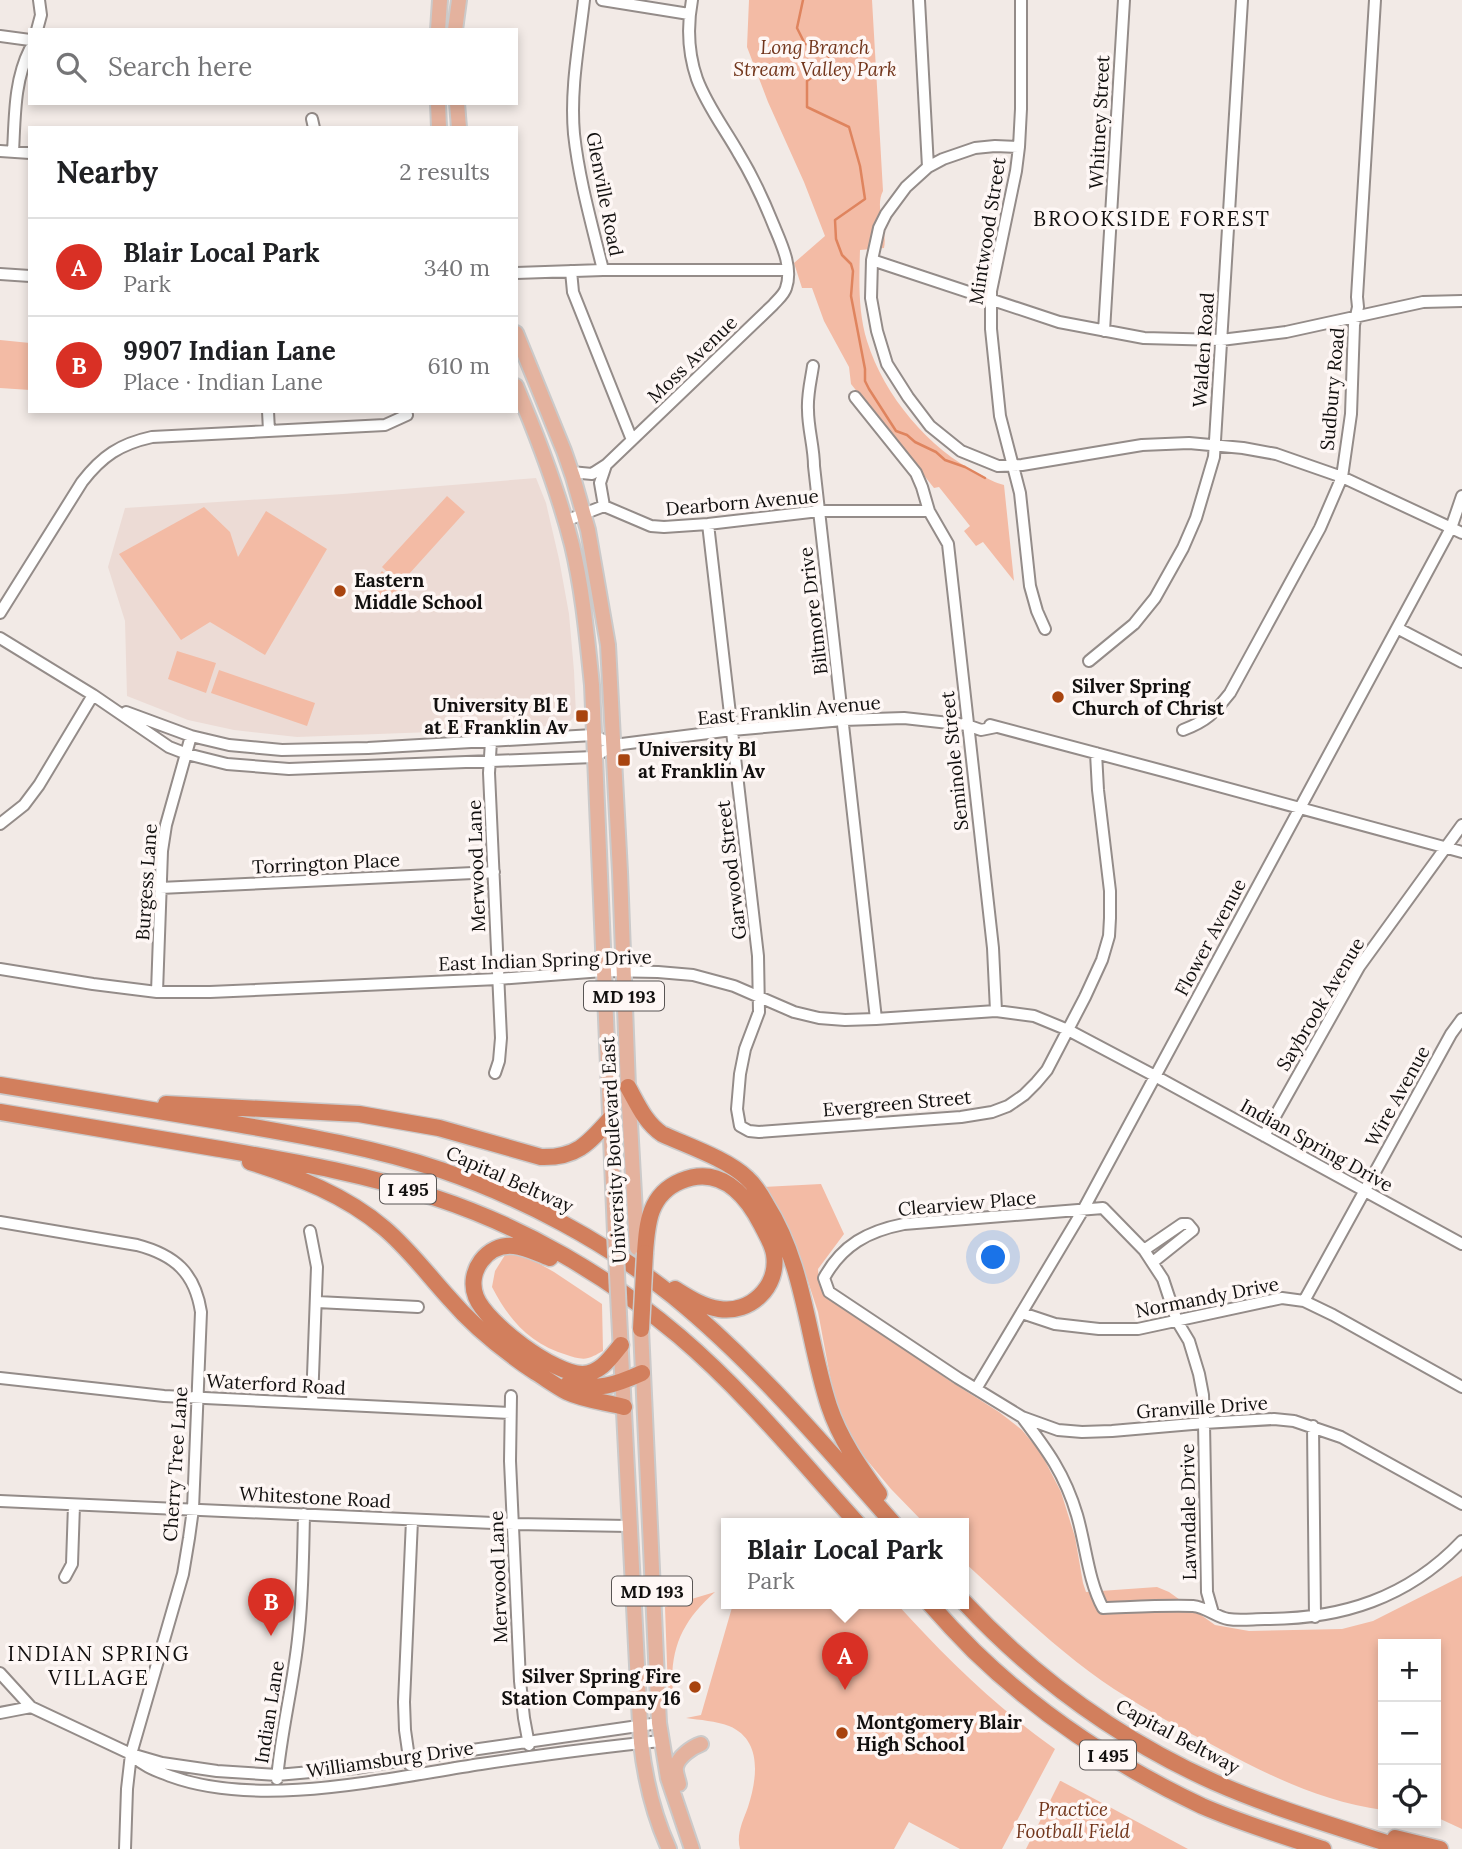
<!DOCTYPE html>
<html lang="en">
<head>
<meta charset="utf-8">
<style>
  body { margin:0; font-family:Lora,serif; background:#f6f6f6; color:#202124 }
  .controls { position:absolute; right:21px; bottom:21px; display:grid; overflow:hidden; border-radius:0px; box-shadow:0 4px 10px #0003 }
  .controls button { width:63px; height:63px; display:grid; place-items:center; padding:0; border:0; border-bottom:2px solid #e0e0e0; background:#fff; color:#202124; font:35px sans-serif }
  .you { position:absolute; left:994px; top:1258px; width:24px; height:24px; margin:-18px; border:5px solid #fff; border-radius:50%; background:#1a73e8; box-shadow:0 0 0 10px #1a73e833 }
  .badge { display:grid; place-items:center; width:46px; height:46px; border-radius:50%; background:#d93025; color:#fff; font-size:23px; font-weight:700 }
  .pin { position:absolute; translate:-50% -58px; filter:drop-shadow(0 2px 4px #0008) }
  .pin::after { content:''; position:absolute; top:37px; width:24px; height:21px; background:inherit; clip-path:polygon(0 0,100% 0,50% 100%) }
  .popup { position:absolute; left:721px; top:1518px; width:248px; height:91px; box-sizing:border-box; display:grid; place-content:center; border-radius:0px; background:#fff; filter:drop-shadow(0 2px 5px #0005); font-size:23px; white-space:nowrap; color:#757577 }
  .popup b { font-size:26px; color:#202124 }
  .popup::after { content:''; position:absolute; left:50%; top:100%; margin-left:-14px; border:14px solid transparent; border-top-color:#fff }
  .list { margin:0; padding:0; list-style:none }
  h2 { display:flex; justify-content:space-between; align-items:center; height:91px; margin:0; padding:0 28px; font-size:30px }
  h2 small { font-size:23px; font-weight:400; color:#757577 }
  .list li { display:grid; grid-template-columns:46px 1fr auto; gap:21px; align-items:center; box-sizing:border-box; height:98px; padding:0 28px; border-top:2px solid #e0e0e0 }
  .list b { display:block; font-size:26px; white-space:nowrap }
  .list p { margin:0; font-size:23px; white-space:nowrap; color:#757577 }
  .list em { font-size:23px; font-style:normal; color:#757577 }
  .icon { flex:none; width:38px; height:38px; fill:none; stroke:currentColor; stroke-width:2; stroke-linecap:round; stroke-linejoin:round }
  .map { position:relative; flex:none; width:1462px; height:1849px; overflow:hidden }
  .search { position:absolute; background:#fff; box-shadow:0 4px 10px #0003; left:28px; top:28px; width:490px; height:77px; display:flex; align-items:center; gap:18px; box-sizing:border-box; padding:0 24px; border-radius:0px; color:#757577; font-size:26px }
  .panel { position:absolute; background:#fff; box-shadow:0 4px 10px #0003; left:28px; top:126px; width:490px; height:287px; border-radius:0px }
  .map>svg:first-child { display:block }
</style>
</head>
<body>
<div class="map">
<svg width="1462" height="1849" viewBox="0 0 1462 1849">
  <rect width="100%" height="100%" fill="#f2eae6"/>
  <!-- built -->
  <path fill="#ecdbd5" d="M536 478 546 503 559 559 569 614 574 671 576 715 566 725 459 731 297 737 234 730 188 720 127 696 125 621 108 567 125 508 343 494Z"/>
  <!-- green -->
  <path fill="#f3bba5" d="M749 0H872L883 191C874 208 888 230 884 248L860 250C859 281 858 311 867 341 884 396 929 449 979 474 987 478 995 483 1004 485L1014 581 983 542 976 546 964 531 970 526 939 487 934 488 851 384 849 367 824 321 812 288H802L794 263 825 236 804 182 768 102 747 47Z
    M0 340 30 343V390L0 388Z
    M447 496 465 512 400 584 382 567Z
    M204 507 230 532 238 557 266 511 327 549 265 655 210 622 181 640 119 554Z
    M382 571 402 590 390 604 370 585Z
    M177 651 216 663 206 693 168 679Z
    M219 670 315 703 307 726 211 693Z
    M821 1184 844 1234 818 1269 819 1282 826 1295 950 1381 999 1412 1022 1430 1041 1453 1061 1492 1075 1537 1083 1583 1086 1592 1157 1587 1169 1592 1215 1625 1249 1631 1342 1629 1373 1621 1462 1576V1829L1436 1817V1644H1383V1810C1325 1802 1271 1777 1220 1749 1184 1730 1148 1711 1114 1689 1060 1653 1012 1606 964 1562V1524H925L891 1489 861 1453 836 1408 818 1312 798 1251 776 1207 763 1187Z
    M505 1255H524L554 1272 602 1304 603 1351C599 1353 593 1357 588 1358 582 1360 573 1357 567 1355 530 1344 509 1320 492 1287L495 1271Z
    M715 1592C683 1620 669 1649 673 1692H668L665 1607Z
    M733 1604H897C945 1657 996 1707 1055 1749L1002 1849H960L909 1822 894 1849H740C736 1834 743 1821 748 1807 757 1779 763 1740 729 1726 716 1721 700 1720 686 1718L701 1715Z
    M1060 1781H1061L1188 1849H1026Z"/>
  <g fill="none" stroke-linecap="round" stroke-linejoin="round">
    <!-- stream -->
    <path stroke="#df845e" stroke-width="2.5" d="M803 0 797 28 805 44 828 45V65L807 81V107L849 127 860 166 865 199 835 220 836 239 842 255 851 264 853 271 851 296 865 369V381L869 389 896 431 907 435 915 442 936 452 945 460 965 467 985 478"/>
    <defs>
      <path id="minor" d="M584 0C579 44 570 89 574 134 579 180 592 225 603 270
        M602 0 689 14
        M919 0 928 167
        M1021 0V109L1019 147 1016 171 991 291V329L1000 416 1020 493 1030 586 1037 611 1045 629
        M37 30 41 15 39 0
        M0 36 30 40
        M312 119 314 128
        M1019 147 995 146 975 148 943 159 928 167 906 187 886 214 879 228 872 260 871 298 877 331 887 364 908 397 930 426 961 451 998 466 1022 465 1142 445 1189 443 1243 448 1276 454 1342 477 1462 533
        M0 151 30 153
        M13 152C15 116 14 81 30 49
        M872 260 1059 322 1144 338 1221 340 1286 332 1423 302 1462 301
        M571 271 573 292 632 440
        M516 273 603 270H788
        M0 274 30 276
        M1104 331 1124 0
        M813 366C811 380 807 395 808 410 808 429 814 447 814 466L876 1019
        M855 397 916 473 922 487 929 511 948 544 993 948 996 1011
        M268 411 269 431
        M571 472 592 474 606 465
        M604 506 600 483 606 465 773 305C777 300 784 295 786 288 793 268 782 245 774 226 764 201 753 177 739 154 725 129 707 106 697 79 688 53 687 27 692 0
        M565 521 604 506 651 526 664 527 708 524 819 511H929
        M708 524 758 956 759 1012 745 1049 740 1074 737 1109 740 1126 749 1131 759 1132 961 1117 992 1112 1008 1106 1024 1095 1036 1083 1047 1070 1085 997 1102 960 1109 936 1110 918V891L1098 790 1096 753
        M0 613 82 482C102 456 120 444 152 437L385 425 407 415
        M1397 628 1462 662
        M0 638 93 695 169 747 187 754 227 764 289 769 594 757 614 745 732 730 843 720 904 718 967 725 981 730 996 727
        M1089 661 1134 624 1155 598 1183 548 1196 518 1214 457 1242 0
        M126 712 191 736 229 745 282 750 368 748 593 735 614 745
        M990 725 1167 772 1462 852
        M1183 730C1207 721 1214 713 1230 693L1320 528 1342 477 1351 414 1354 325 1358 307 1357 297 1375 0
        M491 741 489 773 501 1038 499 1061 495 1073
        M0 824 24 805 39 785 93 695
        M160 888 494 872
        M0 969 93 984 157 992H210L498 979 603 971 658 972 693 975 734 986 794 1012 819 1018 845 1020 876 1019 996 1011 1034 1016 1068 1030 1155 1076 1462 1244
        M157 992 162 851 166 825 191 736
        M1264 1136 1359 967 1462 825
        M0 1222 137 1245C175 1255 195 1273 201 1312L193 1509 189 1538 183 1574 131 1754 127 1789 125 1849
        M310 1231 317 1267 312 1403
        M1144 1250 1182 1224H1188L1193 1230 1153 1262
        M1304 1301 1451 1034 1462 1019
        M317 1302 418 1307
        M1022 1313 1055 1324 1099 1329H1138L1282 1298 1304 1301 1333 1315 1462 1387
        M0 1378 164 1396 510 1413
        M976 1389 1083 1210 1451 528 1462 496
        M511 1396 510 1461 520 1681 524 1718 529 1745
        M1022 1417C1047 1450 1065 1474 1077 1515 1086 1546 1088 1580 1103 1608 1133 1607 1163 1605 1193 1606 1206 1607 1216 1617 1228 1619 1240 1621 1253 1619 1265 1619 1342 1619 1408 1598 1462 1541
        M1313 1426 1315 1617
        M0 1501 514 1524 629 1526
        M65 1577 72 1564 74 1505
        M1213 1613 1207 1592 1204 1423 1203 1395 1199 1374 1189 1341 1177 1321 1163 1279 1144 1250 1103 1208 904 1224C868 1231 842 1245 824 1278L829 1292 958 1378 1022 1417 1058 1430 1082 1432 1112 1431 1204 1423 1274 1419 1294 1421 1341 1437 1462 1504
        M0 1673 31 1707
        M0 1713 31 1707 131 1754 162 1763 217 1771 277 1775 356 1768 409 1759 659 1723
        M133 1756C145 1767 155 1770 170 1776 260 1809 388 1778 481 1764 541 1755 601 1747 661 1741
        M410 1765 405 1730 404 1702 412 1520
        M277 1779C281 1732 293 1686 298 1639 303 1598 303 1556 304 1514"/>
      <path id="major" d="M438 30 440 0
        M455 30 459 0
        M438 103 439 128
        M457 103 459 128
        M516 333 564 451 573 477 588 530 608 645 620 872 628 1087 637 1248
        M516 386C538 438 558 490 572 545 583 591 587 638 592 685L615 1233
        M619 1314 641 1743C645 1779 654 1816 669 1849
        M641 1329 659 1723 668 1778 692 1849
        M679 1784C678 1779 675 1772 676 1767 678 1757 692 1747 701 1744"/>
      <path id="highway" d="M0 1085C73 1097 146 1109 219 1121 294 1134 369 1146 441 1170 523 1198 606 1242 673 1296 755 1363 824 1445 894 1524
        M628 1087C638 1105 645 1122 662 1134 688 1146 727 1159 747 1178 755 1185 761 1195 766 1204 805 1265 807 1339 829 1406 840 1439 859 1466 879 1494
        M166 1104 359 1114 439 1128 541 1157C576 1158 588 1144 610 1119
        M0 1112C71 1124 143 1136 214 1148 289 1161 364 1173 436 1198 524 1227 608 1276 679 1336 745 1392 800 1460 858 1524
        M250 1162C298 1177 345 1195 384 1228 409 1249 428 1275 450 1299 474 1327 504 1351 535 1372 545 1378 556 1386 567 1392 584 1400 605 1402 624 1407
        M645 1253C647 1224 649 1194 681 1181 719 1165 745 1193 761 1224 766 1234 772 1243 774 1254 779 1287 750 1314 719 1309 703 1307 688 1297 675 1289
        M550 1258C539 1254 526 1247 514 1246 487 1243 466 1272 476 1297 486 1323 555 1375 583 1374 601 1373 611 1357 621 1345
        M568 1384C598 1391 615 1385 642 1373
        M964 1602C1035 1678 1119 1739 1214 1782 1275 1809 1341 1828 1405 1849
        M930 1604C944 1620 959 1636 974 1651 1040 1715 1119 1767 1202 1806 1241 1823 1283 1836 1323 1849
        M1395 1838 1440 1849"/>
    </defs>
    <!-- minor casing -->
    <use href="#minor" stroke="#948c89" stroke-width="14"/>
    <!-- major casing -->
    <use href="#major" stroke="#cbcaca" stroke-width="18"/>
    <!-- highway casing -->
    <use href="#highway" stroke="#cbcaca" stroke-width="19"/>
    <!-- minor -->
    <use href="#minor" stroke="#fff" stroke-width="10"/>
    <!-- major -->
    <use href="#major" stroke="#e4b29e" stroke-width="14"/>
    <!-- highway -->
    <use href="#highway" stroke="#d27f5d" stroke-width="16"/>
    <defs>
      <path id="major-bridge" d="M615 1233 619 1314"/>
      <path id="highway-bridge" d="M641 1329 645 1253"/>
    </defs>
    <!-- major-bridge casing -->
    <use href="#major-bridge" stroke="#cbcaca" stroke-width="18" stroke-linecap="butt"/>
    <!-- highway-bridge casing -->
    <use href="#highway-bridge" stroke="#cbcaca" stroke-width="19" stroke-linecap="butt"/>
    <!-- major-bridge -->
    <use href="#major-bridge" stroke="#e4b29e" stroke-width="14"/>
    <!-- highway-bridge -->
    <use href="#highway-bridge" stroke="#d27f5d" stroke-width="16"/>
  </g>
  <!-- markers -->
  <g fill="#a8440f" stroke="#fef7f5" stroke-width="2.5">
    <circle cx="340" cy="591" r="7"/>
    <circle cx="1058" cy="697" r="7"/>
    <rect x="575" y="709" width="14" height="14" rx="3.5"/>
    <rect x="617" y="753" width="14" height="14" rx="3.5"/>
    <circle cx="695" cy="1687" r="7"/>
    <circle cx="842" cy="1733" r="7"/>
  </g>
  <g text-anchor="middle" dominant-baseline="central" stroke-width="7" stroke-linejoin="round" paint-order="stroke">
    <!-- shield labels -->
    <g fill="#fef7f5" stroke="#595554" stroke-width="2">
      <rect x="584" y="981.5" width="80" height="29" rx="5"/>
      <rect x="380" y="1174.5" width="56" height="29" rx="5"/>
      <rect x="612" y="1576.5" width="80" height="29" rx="5"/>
      <rect x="1080" y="1740.5" width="56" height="29" rx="5"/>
    </g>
    <g font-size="18" font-weight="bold" fill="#12100f">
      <text x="624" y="996">MD 193</text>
      <text x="408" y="1189">I 495</text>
      <text x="652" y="1591">MD 193</text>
      <text x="1108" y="1755">I 495</text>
    </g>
    <!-- park labels -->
    <g font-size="19" font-style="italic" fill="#72361c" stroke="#fef7f5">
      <text x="815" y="47">Long Branch<tspan x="815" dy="22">Stream Valley Park</tspan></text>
      <text x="1073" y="1809">Practice<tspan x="1073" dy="22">Football Field</tspan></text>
    </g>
    <!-- street labels -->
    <g font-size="19" fill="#12100f" stroke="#fef7f5">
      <text transform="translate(1099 122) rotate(-87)">Whitney Street</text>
      <text transform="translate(605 194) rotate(79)">Glenville Road</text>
      <text transform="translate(987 231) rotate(-81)">Mintwood Street</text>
      <text transform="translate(1203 350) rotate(-86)">Walden Road</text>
      <text transform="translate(692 359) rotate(-44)">Moss Avenue</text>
      <text transform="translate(1332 389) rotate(-85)">Sudbury Road</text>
      <text transform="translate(742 502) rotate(-5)">Dearborn Avenue</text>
      <text transform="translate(813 611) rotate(-97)">Biltmore Drive</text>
      <text transform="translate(789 710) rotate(-5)">East Franklin Avenue</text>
      <text transform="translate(954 761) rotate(-96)">Seminole Street</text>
      <text transform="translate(326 863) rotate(-3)">Torrington Place</text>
      <text transform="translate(476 866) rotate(-92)">Merwood Lane</text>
      <text transform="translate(731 870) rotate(-97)">Garwood Street</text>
      <text transform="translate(146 882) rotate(-86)">Burgess Lane</text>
      <text transform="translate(1210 937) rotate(-62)">Flower Avenue</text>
      <text transform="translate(545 960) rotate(-2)">East Indian Spring Drive</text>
      <text transform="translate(1320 1004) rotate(-59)">Saybrook Avenue</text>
      <text transform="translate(1397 1096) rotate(-61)">Wire Avenue</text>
      <text transform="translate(897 1103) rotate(-5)">Evergreen Street</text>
      <text transform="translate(1317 1145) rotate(29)">Indian Spring Drive</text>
      <text transform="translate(613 1150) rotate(-93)">University Boulevard East</text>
      <text transform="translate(510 1179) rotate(24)">Capital Beltway</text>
      <text transform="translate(967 1203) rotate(-5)">Clearview Place</text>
      <text transform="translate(1207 1297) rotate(-11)">Normandy Drive</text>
      <text transform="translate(276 1384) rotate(3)">Waterford Road</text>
      <text transform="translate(1202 1407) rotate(-4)">Granville Drive</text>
      <text transform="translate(175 1464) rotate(-86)">Cherry Tree Lane</text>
      <text transform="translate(315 1497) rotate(3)">Whitestone Road</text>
      <text transform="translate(1188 1512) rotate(-91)">Lawndale Drive</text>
      <text transform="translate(498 1577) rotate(-92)">Merwood Lane</text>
      <text transform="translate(269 1712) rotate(-81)">Indian Lane</text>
      <text transform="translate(1178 1736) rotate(28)">Capital Beltway</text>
      <text transform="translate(390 1759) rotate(-8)">Williamsburg Drive</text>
    </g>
    <!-- poi labels -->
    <g font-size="19" font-weight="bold" fill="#12100f" stroke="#fef7f5" text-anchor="start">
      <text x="354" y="580">Eastern<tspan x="354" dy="22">Middle School</tspan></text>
      <text x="1072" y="686">Silver Spring<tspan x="1072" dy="22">Church of Christ</tspan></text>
      <text x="568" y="705" text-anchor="end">University Bl E<tspan x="568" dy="22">at E Franklin Av</tspan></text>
      <text x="638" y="749">University Bl<tspan x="638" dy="22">at Franklin Av</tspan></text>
      <text x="681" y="1676" text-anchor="end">Silver Spring Fire<tspan x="681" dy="22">Station Company 16</tspan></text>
      <text x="856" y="1722">Montgomery Blair<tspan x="856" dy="22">High School</tspan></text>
    </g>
    <!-- neighbourhood labels -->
    <g font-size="21" letter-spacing="2" fill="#12100f" stroke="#fef7f5">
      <text x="1152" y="218">BROOKSIDE FOREST</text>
      <text x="99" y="1653">INDIAN SPRING<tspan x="99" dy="24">VILLAGE</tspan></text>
    </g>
  </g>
</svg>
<div class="controls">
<button>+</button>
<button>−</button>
<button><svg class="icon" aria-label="locate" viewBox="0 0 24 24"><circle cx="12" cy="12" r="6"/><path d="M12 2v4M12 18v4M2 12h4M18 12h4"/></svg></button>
</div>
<div class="you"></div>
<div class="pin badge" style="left:845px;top:1690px">A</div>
<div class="popup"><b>Blair Local Park</b>Park</div>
<div class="pin badge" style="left:271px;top:1636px">B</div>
<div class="search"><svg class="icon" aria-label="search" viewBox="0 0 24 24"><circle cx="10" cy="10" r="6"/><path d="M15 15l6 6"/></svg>Search here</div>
<section class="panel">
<h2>Nearby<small>2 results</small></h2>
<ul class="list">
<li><span class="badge">A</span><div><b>Blair Local Park</b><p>Park</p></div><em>340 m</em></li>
<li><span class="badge">B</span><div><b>9907 Indian Lane</b><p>Place · Indian Lane</p></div><em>610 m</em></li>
</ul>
</section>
</div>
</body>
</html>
